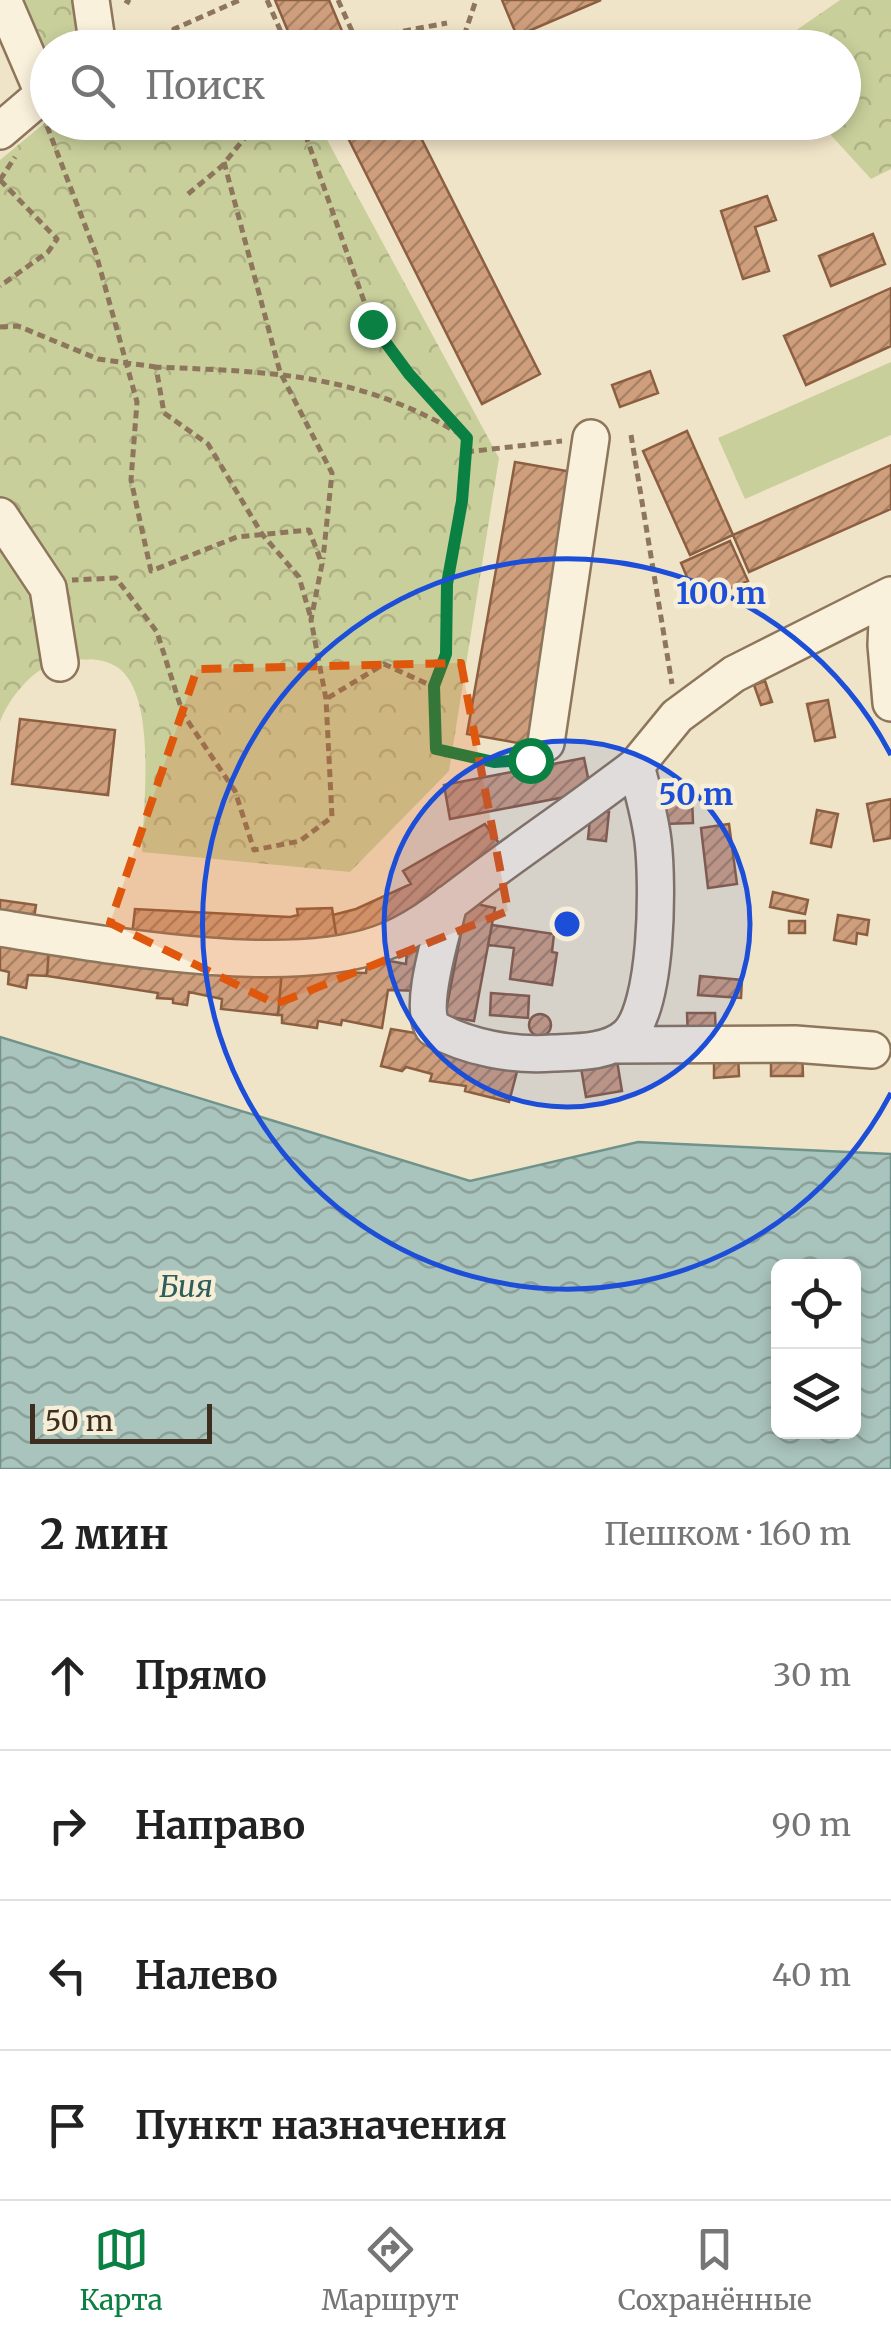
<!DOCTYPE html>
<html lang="ru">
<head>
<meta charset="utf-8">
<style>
  body { margin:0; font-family:Merriweather,serif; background:#f6f6f6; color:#222 }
  .controls { position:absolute; right:30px; bottom:30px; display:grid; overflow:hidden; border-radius:15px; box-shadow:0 5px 15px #0003 }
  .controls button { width:90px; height:90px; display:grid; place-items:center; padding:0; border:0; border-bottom:2px solid #e0e0e0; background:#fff; color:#222; font:50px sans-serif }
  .scale { position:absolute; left:30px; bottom:25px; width:182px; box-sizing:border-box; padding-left:10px; border:5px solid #3d2e20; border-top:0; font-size:28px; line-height:35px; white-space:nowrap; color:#3d2e20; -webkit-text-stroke:8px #f7eed8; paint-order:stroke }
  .stop { position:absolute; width:30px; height:30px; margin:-22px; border:8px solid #0b8043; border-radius:50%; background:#fff }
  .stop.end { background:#0b8043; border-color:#fff; box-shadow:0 2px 10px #0008 }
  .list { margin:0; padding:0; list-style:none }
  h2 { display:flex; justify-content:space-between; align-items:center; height:130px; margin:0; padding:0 40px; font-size:42px }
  h2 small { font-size:32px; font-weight:400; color:#767676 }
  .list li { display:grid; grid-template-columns:65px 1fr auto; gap:30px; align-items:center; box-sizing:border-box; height:150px; padding:0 40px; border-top:2px solid #e0e0e0 }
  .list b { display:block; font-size:38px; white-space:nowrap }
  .list em { font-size:32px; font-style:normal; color:#767676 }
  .icon { flex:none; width:55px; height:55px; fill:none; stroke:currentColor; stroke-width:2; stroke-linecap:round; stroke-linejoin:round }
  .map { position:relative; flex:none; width:891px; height:1469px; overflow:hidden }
  .search { position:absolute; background:#fff; box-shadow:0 5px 15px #0003; left:30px; right:30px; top:30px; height:110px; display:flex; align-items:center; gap:25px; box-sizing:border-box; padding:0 35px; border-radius:55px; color:#767676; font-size:38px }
  .sheet { height:730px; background:#fff }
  nav { display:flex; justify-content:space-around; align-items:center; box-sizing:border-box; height:140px; border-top:2px solid #e0e0e0; background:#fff; font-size:28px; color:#767676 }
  nav a { display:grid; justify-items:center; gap:5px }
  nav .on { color:#0b8043 }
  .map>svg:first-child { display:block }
</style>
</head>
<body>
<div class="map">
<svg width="891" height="1469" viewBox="0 0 891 1469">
  <defs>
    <pattern id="forest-crowns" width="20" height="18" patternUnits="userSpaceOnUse" patternTransform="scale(2.5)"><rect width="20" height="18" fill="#c9cf9b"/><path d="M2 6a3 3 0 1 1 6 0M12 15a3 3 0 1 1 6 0" fill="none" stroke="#aeb285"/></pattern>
    <pattern id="water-waves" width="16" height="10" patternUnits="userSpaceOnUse" patternTransform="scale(2.5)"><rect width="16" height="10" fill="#a9c4bc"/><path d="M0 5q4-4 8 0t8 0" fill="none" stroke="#8ba098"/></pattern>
    <pattern id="building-hatch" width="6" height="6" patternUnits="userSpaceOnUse" patternTransform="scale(2.5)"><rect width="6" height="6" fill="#cf9f7d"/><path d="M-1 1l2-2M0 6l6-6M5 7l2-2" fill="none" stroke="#a98266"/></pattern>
  </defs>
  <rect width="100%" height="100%" fill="#f0e4c8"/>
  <!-- forest -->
  <path fill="url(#forest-crowns)" d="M11 0H78L87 43 80 47 48 48 47 67Z
    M840 0H891V169L871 179 829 133 798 123 844 122V48L772 47Z
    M47 121 318 123 499 458 449 771 350 872 142 852C143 809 158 694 117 667 98 655 77 660 57 663 32 668 8 700 0 722V160Z"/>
  <!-- park -->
  <path fill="#c9cf9b" d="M891 362V435L745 499 718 438Z"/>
  <!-- water -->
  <path fill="url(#water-waves)" stroke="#6f938a" stroke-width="2.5" fill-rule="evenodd" d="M0 1037 470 1181 638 1142 891 1154V1469H0ZM778 1266H854V1432H778Z"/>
  <!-- building -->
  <path fill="url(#building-hatch)" stroke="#8d5f41" stroke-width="2.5" d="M275 0H329L345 38 322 48H295Z
    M502 0H601L517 36Z
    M415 31 423 48H382Z
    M340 122H413L540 374 482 404Z
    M767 196 776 220 755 227 769 271 743 279 721 211Z
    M873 234 885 264 831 286 819 256Z
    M891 288V346L806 385 784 336Z
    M650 371 658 393 620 407 612 385Z
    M687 431 733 535 690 555 643 451Z
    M515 462 578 473 530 745 467 734Z
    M891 465V509L749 572 733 535Z
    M730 541 748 581 698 603 681 563Z
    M765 681 772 702 761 705 754 685Z
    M828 700 835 737 815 741 807 704Z
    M20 719 115 730 108 795 12 784Z
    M584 758 591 792 450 819 444 785Z
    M662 784 692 796 693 823 664 824Z
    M891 799V838L874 841 867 804Z
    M591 810 609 812 606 841 588 839Z
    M817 810 838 814 831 847 811 843Z
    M485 824 504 850 390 921 337 940 333 915 356 909 411 884 403 871Z
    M729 824 737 884 708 888 701 828Z
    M773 892 808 900 805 914 770 907Z
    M0 900 36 905 33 925 0 921Z
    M467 902 495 908 474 1021 445 1016Z
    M332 908 337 940 229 943 132 935 135 909 290 917 298 915 297 909Z
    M838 915 869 920 867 935 857 933 856 944 834 940Z
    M789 921H805V933H789Z
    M492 925 554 934 552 952 557 953 552 985 510 979 514 948 488 945Z
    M0 942 49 948 47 976 28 975 26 988 8 984 9 972 0 970Z
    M49 948 282 970 278 1015 221 1009 222 999 189 992 187 1005 173 1003V999L157 998 158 993 47 976Z
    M407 949 428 952 424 991 388 990 382 1028 342 1020 341 1025 318 1021 317 1028 282 1023V1015H278L282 970 366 973 368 957 406 964Z
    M700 976 742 980 741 998 698 995Z
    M491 993 529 996 528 1018 490 1015Z
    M687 1013H715L716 1037 688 1038Z
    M529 1025a11 11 0 1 1 22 0a11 11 0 1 1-22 0Z
    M391 1029 433 1036 519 1064 509 1102 465 1091 466 1086 430 1081 432 1074 406 1067 402 1071 381 1066Z
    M771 1050H802L803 1076H771Z
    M738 1053 739 1076 714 1078V1054Z
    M617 1061 622 1091 586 1097 580 1062Z"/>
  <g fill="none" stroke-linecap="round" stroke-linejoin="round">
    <defs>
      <path id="minor" d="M3 0 43 93
        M91 0 98 48
        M0 131 48 90
        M0 516 48 588 60 663
        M888 598 886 645 891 703
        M546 743 591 438
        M449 903C443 932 418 1004 433 1028 468 1048 513 1056 553 1053 576 1052 608 1053 627 1036 658 1008 658 883 653 841 650 816 643 791 636 766L677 716 734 674 891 595
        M0 928C102 944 282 978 379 944 420 930 454 899 488 874 537 838 588 803 636 766
        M613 1045 795 1044 872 1050"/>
    </defs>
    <!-- minor casing -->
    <use href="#minor" stroke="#8d765c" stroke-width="40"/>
    <!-- path -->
    <path stroke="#8d765c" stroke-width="5" stroke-dasharray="8 5" stroke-linecap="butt" d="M125 0 130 3
      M267 0 288 48
      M338 0 356 40
      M195 48 174 29 240 0
      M341 48 356 40 447 23
      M460 48 476 0
      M301 122 372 324 409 374 467 438 462 501 447 584 446 654 434 687 384 664 326 699
      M47 126 96 254 137 402 131 480 151 571 237 537 309 530 322 564 311 620 326 699 332 817 300 841 254 850 235 791 183 714 157 632 116 578 72 580
      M224 162 280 372 332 473 323 559
      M0 180 15 157
      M0 180 57 239 48 252 0 286
      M188 194 222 166 251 130 262 122
      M0 327 18 326 98 359 156 367
      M631 435 672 684
      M466 452 562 441
      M310 615 299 577 262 534 208 444 164 413 156 367C273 372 356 373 460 434
      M434 687 436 749 494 761 525 760"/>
    <!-- minor -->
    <use href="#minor" stroke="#faf1dc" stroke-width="35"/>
  </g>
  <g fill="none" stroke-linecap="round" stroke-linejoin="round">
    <!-- route -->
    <path stroke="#0b8043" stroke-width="12" d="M372 324 409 374 467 438 462 501 447 584 446 654 434 686 436 749 494 762 530 760"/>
  </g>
  <!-- marked area -->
  <path fill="#df570d" fill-opacity="0.2" stroke="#df570d" stroke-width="8" stroke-dasharray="20 12" stroke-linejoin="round" d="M461 663 508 911 276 1004 110 923 197 669Z"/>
  <!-- distance rings -->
  <circle cx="567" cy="924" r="183" fill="#1d4ed8" fill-opacity=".12"/>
  <g fill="none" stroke="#1d4ed8" stroke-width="5">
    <circle cx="567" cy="924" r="183"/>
    <path d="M891 1093A365 365 0 1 1 891 755"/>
  </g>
  <g text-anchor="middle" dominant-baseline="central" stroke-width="9" stroke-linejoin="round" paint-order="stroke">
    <!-- water labels -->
    <g font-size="30" font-style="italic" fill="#2f5d5a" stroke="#f7eed8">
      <text x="186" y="1286">Бия</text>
    </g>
  </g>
  <circle cx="567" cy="924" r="15" fill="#1d4ed8" stroke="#f7eed8" stroke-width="5"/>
  <g font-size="30" text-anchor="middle" font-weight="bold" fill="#1d4ed8" stroke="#f7eed8" stroke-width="9" stroke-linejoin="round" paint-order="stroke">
    <text x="721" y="604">100 m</text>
    <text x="696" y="805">50 m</text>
  </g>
</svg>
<div class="controls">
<button><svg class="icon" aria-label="locate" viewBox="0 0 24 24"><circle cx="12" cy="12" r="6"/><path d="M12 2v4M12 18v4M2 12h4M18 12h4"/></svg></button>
<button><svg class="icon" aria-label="layers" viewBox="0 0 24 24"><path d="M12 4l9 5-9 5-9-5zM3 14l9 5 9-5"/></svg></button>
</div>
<div class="scale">50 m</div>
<div class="stop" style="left:530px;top:760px"></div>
<div class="stop end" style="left:372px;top:324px"></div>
<div class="search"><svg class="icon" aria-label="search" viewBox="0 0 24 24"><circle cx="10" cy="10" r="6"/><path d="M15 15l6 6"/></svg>Поиск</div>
</div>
<section class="sheet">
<h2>2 мин<small>Пешком · 160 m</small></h2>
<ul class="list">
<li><svg class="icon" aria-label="ahead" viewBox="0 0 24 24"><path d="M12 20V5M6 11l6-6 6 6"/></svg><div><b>Прямо</b></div><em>30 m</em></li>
<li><svg class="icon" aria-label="right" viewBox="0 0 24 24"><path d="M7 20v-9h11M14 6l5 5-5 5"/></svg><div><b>Направо</b></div><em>90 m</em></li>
<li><svg class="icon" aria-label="left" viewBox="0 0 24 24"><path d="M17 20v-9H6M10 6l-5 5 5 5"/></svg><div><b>Налево</b></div><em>40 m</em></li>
<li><svg class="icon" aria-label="arrive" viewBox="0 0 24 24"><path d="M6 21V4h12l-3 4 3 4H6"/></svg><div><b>Пункт назначения</b></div></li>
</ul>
</section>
<nav>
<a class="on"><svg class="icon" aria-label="map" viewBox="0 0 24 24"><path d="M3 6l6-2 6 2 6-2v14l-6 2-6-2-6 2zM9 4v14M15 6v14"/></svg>Карта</a>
<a><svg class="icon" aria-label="directions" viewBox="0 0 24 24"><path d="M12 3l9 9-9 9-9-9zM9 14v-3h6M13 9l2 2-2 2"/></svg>Маршрут</a>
<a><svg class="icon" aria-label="saved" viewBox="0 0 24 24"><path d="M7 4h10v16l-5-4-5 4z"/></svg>Сохранённые</a>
</nav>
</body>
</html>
